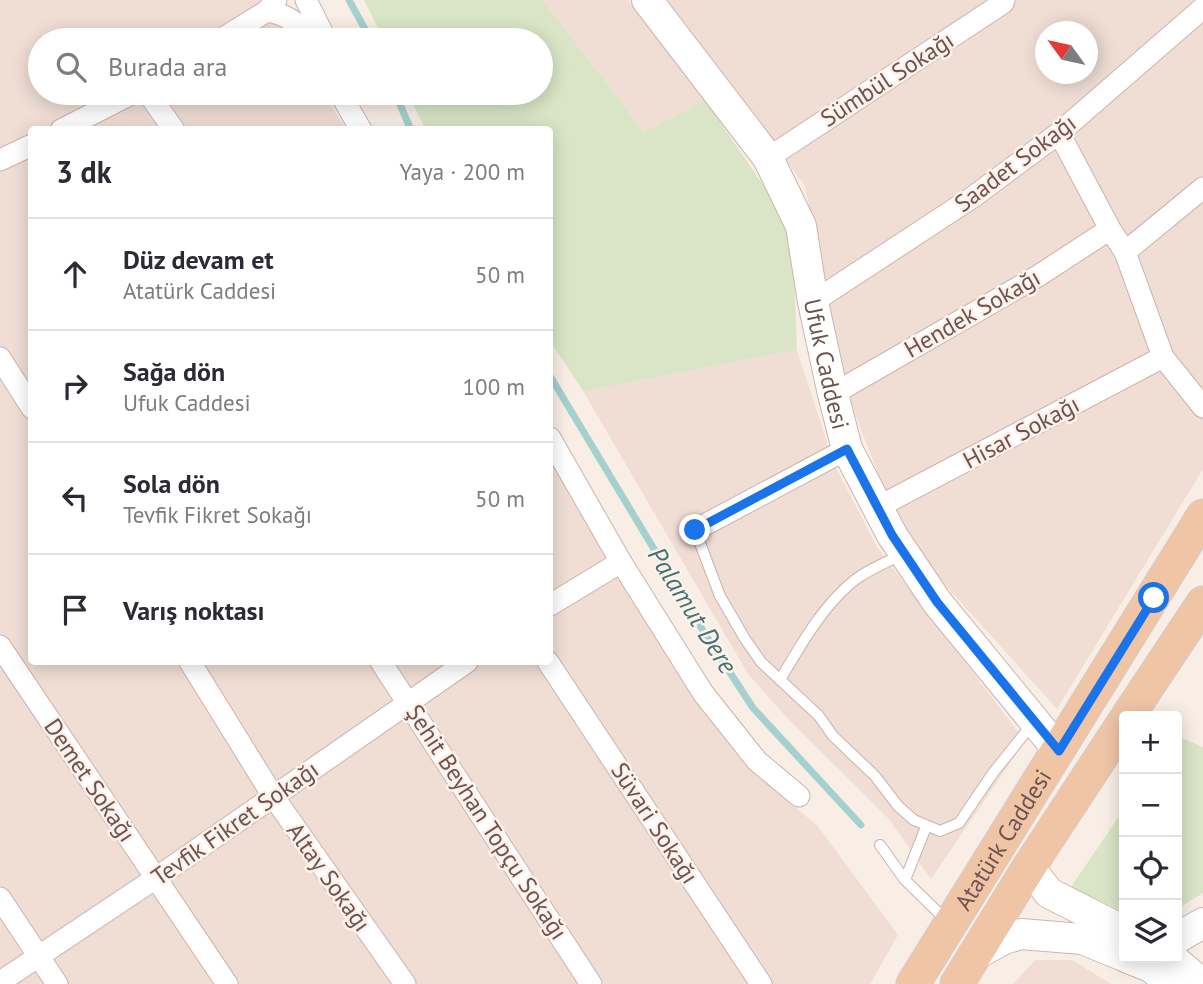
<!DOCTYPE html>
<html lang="tr">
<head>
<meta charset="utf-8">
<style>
  body { margin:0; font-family:"PT Sans",sans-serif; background:#f2f2f3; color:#2b2b33 }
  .controls { position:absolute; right:21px; bottom:21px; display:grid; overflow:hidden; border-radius:7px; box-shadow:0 4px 18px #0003 }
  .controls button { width:63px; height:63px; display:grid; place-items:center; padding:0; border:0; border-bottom:2px solid #e1e1e2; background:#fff; color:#2b2b33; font:35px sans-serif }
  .compass { position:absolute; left:1035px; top:21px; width:63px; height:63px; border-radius:50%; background:#fff; box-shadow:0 4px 18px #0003; rotate:303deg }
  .stop { position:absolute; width:21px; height:21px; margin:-16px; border:5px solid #1a73e8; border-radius:50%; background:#fff }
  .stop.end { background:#1a73e8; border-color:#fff; box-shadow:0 2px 7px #0008 }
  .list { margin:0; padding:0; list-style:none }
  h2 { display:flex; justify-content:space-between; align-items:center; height:91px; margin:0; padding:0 28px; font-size:30px }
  h2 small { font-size:23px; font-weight:400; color:#7c7c81 }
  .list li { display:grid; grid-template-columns:46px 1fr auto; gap:21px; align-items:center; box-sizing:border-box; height:112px; padding:0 28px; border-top:2px solid #e1e1e2 }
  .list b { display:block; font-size:26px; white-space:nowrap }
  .list p { margin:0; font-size:23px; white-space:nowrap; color:#7c7c81 }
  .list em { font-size:23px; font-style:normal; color:#7c7c81 }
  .icon { flex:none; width:38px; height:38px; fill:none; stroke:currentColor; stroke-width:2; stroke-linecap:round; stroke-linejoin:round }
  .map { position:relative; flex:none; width:1203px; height:984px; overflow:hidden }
  .search { position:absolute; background:#fff; box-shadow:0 4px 18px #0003; left:28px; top:28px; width:525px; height:77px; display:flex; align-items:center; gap:18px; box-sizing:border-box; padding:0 24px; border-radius:38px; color:#7c7c81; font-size:26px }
  .panel { position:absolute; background:#fff; box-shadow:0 4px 18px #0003; left:28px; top:126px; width:525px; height:539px; border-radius:7px }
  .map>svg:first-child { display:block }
</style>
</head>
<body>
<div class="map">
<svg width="1203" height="984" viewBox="0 0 1203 984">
  <rect width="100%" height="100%" fill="#f9eee6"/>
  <!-- residential -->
  <path fill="#f0ded5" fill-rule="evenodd" d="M0 0H278L296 40H40V93H323L346 129 32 130V662H550V458L694 700 758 777 817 825 898 935 870 984H0Z
    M543 0H628L705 100 644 132Z
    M667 0H1203V469L1057 709 903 538 845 388 805 186ZM1046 32H1088V74H1046Z
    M797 350 834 464 877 547 1025 741 931 879 888 818 789 720 748 674 583 391Z
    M1035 960H1072L1111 984H1013Z"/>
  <!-- green -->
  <path fill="#d9e5c6" d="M364 0H543L644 132 705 100 792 227 797 350 583 391 550 341V130L425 129 408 93H541V40H384Z
    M1177 736 1203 747V893L1177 909Z
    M1124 809V912L1071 887Z"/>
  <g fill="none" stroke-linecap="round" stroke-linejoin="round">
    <!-- stream -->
    <path stroke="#a4d0ce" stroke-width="7" d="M349 0 371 40
      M395 93 411 130
      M550 376 705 634 753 708 861 825"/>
    <defs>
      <path id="lane" d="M695 530 720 596 745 639 761 662 819 716 833 736 875 776 898 806 914 820 940 831 959 823 993 773 1033 723
        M780 680C800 646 826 600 859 577 872 568 888 562 902 554
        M880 845 905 880 948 922
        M905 880 926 827"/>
      <path id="street" d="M306 0 326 40
        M267 11C286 14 300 23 310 40
        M220 40 267 11 276 0
        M148 93 174 130
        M340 93 361 130
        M61 130 133 93
        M1059 133 1110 229 1125 252 1163 357 1203 407
        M768 158 1003 3 1004 0
        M0 160 32 145
        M1125 252 1203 188
        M813 302 973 197 1059 133 1203 8
        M0 358 32 408
        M833 394 1038 276 1110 229
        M550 438 621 562 703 693 757 761 799 796
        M878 507 1163 357
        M695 530 847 449
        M550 605 621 562
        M0 646 227 984
        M190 662 273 796 405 984
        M381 662 591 984
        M548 662 761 984
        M0 898 57 984
        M0 982 156 878 467 662"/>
      <g id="secondary">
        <path id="s1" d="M647 0 768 158 801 226 813 302 833 394 847 449 892 535 937 602 1059 751"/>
        <path d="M1029 867 1049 893 1124 931"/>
        <path d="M1177 938 1203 923"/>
        <path d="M973 956 1004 939 1021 934 1082 939 1124 956"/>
        <path d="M1128 958 1151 967 1171 984"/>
        <path d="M1172 958 1202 984"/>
      </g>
      <g id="primary">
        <path d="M1128 716 1203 603"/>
        <path id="s2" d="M913 984 1203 516"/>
        <path d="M957 984 1029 867 1124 722"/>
      </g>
    </defs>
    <!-- lane casing -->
    <use href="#lane" stroke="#c9b4ad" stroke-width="12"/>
    <!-- street casing -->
    <use href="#street" stroke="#c9b4ad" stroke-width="23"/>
    <!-- secondary casing -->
    <use href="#secondary" stroke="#cdb5ae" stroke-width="32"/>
    <!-- primary casing -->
    <use href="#primary" stroke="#d4cbca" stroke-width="35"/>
    <!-- lane -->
    <use href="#lane" stroke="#fff" stroke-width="10"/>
    <!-- street -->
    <use href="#street" stroke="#fff" stroke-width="21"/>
    <!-- secondary -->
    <use href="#secondary" stroke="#fff" stroke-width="30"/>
    <!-- primary -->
    <use href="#primary" stroke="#efc5a6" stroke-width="33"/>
  </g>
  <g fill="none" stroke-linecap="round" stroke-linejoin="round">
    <!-- route -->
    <path stroke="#1a73e8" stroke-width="9" d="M695 530 847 449 892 535 937 602 1059 751 1154 598"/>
  </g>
  <g text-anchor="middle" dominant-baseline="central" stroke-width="5" stroke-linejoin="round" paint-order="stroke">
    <!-- street labels -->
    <g font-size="24" fill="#6f534e" stroke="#fcf2eb">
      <text transform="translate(887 79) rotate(-33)">Sümbül Sokağı</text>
      <text transform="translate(1015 163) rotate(-37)">Saadet Sokağı</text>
      <text transform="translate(972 313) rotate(-30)">Hendek Sokağı</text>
      <text stroke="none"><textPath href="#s1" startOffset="415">Ufuk Caddesi</textPath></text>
      <text transform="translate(1021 432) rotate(-28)">Hisar Sokağı</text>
      <text transform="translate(90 780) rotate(56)">Demet Sokağı</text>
      <text transform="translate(487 822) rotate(57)">Şehit Beyhan Topçu Sokağı</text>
      <text transform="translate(235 823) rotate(-35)">Tevfik Fikret Sokağı</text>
      <text transform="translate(655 823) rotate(57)">Süvari Sokağı</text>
      <text stroke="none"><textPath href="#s2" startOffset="170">Atatürk Caddesi</textPath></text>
      <text transform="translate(329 877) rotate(55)">Altay Sokağı</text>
    </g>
    <!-- water labels -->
    <g font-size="26" font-style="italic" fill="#447270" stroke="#fcf2eb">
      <text transform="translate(693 610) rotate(58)">Palamut Dere</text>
    </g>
  </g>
</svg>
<div class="controls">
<button>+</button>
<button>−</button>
<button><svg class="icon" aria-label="locate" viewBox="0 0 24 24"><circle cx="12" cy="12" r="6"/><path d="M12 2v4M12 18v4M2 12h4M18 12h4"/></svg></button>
<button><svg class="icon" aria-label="layers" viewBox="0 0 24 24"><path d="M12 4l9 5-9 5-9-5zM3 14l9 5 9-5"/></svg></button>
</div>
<svg class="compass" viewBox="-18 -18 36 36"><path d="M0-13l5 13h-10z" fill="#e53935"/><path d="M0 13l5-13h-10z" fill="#7c7c81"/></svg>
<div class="stop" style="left:1154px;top:598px"></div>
<div class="stop end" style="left:695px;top:530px"></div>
<div class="search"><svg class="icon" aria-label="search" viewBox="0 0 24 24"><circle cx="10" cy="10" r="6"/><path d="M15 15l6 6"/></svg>Burada ara</div>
<section class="panel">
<h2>3 dk<small>Yaya · 200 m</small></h2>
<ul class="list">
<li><svg class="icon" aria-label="ahead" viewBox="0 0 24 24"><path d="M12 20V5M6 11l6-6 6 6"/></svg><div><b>Düz devam et</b><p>Atatürk Caddesi</p></div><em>50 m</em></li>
<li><svg class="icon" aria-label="right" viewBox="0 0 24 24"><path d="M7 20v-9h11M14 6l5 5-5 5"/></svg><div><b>Sağa dön</b><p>Ufuk Caddesi</p></div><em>100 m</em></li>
<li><svg class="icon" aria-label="left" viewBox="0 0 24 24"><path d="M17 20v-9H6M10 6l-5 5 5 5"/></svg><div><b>Sola dön</b><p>Tevfik Fikret Sokağı</p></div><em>50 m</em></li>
<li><svg class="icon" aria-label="arrive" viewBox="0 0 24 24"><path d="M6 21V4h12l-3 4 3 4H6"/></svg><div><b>Varış noktası</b></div></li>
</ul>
</section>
</div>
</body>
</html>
